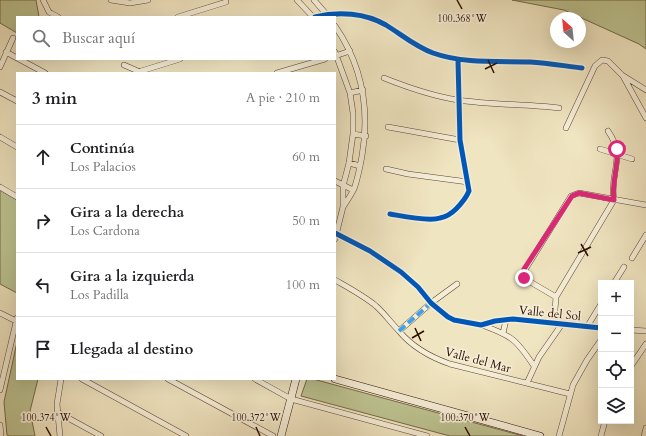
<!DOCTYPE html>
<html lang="es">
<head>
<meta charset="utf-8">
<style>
  body { margin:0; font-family:Cardo,serif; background:#f6f6f6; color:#202124 }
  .controls { position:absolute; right:12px; bottom:12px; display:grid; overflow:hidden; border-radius:0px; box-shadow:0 4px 16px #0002 }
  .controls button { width:36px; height:36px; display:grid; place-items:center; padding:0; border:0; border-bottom:1px solid #e0e0e0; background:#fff; color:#202124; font:20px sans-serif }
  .compass { position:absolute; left:550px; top:12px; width:36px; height:36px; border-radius:50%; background:#fff; box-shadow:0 4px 16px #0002; rotate:333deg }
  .stop { position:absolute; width:12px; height:12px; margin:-9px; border:3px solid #db2777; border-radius:50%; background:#fff }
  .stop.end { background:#db2777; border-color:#fff; box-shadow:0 1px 4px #0008 }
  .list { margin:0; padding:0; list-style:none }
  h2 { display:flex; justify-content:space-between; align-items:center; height:52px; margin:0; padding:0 16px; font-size:17px }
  h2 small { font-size:13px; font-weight:400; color:#757577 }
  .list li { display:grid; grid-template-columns:26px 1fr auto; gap:12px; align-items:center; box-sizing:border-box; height:64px; padding:0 16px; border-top:1px solid #e0e0e0 }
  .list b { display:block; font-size:15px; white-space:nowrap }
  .list p { margin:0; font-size:13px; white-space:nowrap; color:#757577 }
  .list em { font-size:13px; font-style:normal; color:#757577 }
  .icon { flex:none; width:22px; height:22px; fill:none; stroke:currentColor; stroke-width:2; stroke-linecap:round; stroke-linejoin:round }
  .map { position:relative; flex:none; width:646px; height:436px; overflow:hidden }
  .search { position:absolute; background:#fff; box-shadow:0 4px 16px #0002; left:16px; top:16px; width:320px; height:44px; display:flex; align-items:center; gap:10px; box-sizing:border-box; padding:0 14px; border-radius:0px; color:#757577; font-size:15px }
  .panel { position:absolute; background:#fff; box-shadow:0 4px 16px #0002; left:16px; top:72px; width:320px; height:308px; border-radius:0px }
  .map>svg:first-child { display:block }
</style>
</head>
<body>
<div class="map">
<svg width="646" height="436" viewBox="0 0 646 436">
  <rect width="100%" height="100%" fill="#f0e5c1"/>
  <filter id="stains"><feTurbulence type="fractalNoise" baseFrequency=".005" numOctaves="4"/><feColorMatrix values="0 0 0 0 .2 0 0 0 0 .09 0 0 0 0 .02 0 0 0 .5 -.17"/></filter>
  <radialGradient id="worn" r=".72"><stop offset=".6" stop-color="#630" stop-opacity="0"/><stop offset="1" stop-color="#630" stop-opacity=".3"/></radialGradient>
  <!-- green -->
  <path fill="#bdc391" stroke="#76684a" d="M0 0H36L39 17H17V33L0 23Z
    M512 0H646V49L639 44 564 10Z
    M0 190 17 200V293L0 284Z
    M17 342V379H38L30 411 35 436H9L7 435 4 402Z
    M307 379H313L523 436H450L301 396Z"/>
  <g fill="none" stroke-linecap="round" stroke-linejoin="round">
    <defs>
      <path id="street" d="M43 0 49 12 58 17
        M111 0 130 3 148 0
        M297 0 313 17
        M314 0 328 16
        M178 17 226 2
        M315 17C339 11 365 13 386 25 402 35 416 47 433 53 464 64 498 61 530 62 547 63 565 66 582 68
        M335 26C362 65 370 109 362 156 360 167 358 178 354 189 351 195 347 201 343 207
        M6 52 17 58
        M335 52 350 93 353 113V134L349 163 343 186V207L335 239
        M335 56 350 51
        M19 59 45 73
        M124 65 140 72
        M0 67 13 38
        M138 72 180 59
        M277 73 325 59
        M623 76 646 118
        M384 78C409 88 432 96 458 100 491 105 526 104 559 108
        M0 92 17 101
        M350 93 363 90
        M388 127 460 140
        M566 128 595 66 602 60 608 61 622 75 646 90
        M353 134 366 136
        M0 137 17 147
        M600 149 632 159
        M349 163 360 166
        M386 169 408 174 468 182
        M335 181 353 190
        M0 187 17 197
        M390 214C402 216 429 222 440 218 446 217 452 213 456 209 462 203 466 198 469 191L460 140 458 60
        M335 233 370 251 401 272 418 287 431 303 448 317 454 320 481 325 495 321 513 319 601 328
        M632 258 646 235
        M335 280C349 288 364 296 376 306 385 314 391 323 399 331 413 348 430 357 450 364L570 394
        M614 283 624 267
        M556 297 527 280 524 278 523 273 571 196 579 193 646 205
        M0 313 16 321
        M554 323 556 297 614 200C609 172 627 158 608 131
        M482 325C512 336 516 339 534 366
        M587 327 601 304
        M631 330 646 331
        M399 331 431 303 457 284
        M503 333 506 320
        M631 366 646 344
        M82 379 186 436
        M168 379 273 436
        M255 379 291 399 427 436
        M527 383 539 357 562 324
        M0 390 17 318
        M57 412 101 436
        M0 425 1 436
        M60 436 57 404 61 379
        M559 436 573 385 587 360 601 340
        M601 436 605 421
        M644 436 646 428"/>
      <path id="secondary" d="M335 379 540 436
        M281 436 296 379"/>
    </defs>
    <!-- street casing -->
    <use href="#street" stroke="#5e4332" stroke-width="6"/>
    <!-- secondary casing -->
    <use href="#secondary" stroke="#2e0d02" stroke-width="8"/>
    <!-- street -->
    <use href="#street" stroke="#f5eed7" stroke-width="5"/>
    <!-- secondary -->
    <use href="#secondary" stroke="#f5eed7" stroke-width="7"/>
    <!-- quiet -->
    <path stroke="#3ea1e9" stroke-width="4" stroke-dasharray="8 4" stroke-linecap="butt" d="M399 331 431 303"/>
    <defs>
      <path id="cycleway" d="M315 17C339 11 365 13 386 25 402 35 416 47 433 53 464 64 498 61 530 62 547 63 565 66 582 68
        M390 214C402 216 429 222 440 218 446 217 452 213 456 209 462 203 466 198 469 191L460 140 458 60
        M335 233 370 251 401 272 418 287 431 303 448 317 454 320 481 325 495 321 513 319 601 328"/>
    </defs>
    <!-- cycleway casing -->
    <use href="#cycleway" stroke="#f5eed7" stroke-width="8"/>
    <!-- cycleway -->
    <use href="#cycleway" stroke="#0057b8" stroke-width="5"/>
  </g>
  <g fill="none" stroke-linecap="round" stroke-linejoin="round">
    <!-- route -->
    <path stroke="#db2777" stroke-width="5" d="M524 278 523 273 524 269 572 196 579 193 614 200C611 183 619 166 617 149"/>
  </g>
  <!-- ticks -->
  <path fill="none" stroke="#2e0d02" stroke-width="1.5" d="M457 0 462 9M488 60 494 73M485 69 497 63M581 244 588 256M578 253 591 247M415 328 421 341M412 338 424 331M46 427 51 436M256 427 260 436M465 427 470 436"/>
  <g text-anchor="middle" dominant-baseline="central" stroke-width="3.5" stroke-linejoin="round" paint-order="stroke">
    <!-- street labels -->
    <g font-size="12" fill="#2e0d02" stroke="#f5eed7">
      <text transform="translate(550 313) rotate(6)">Valle del Sol</text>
      <text transform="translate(478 360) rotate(15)">Valle del Mar</text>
    </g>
  </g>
  <g font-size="10" text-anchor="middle" fill="#2e0d02" stroke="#f5eed7" stroke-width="3.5" stroke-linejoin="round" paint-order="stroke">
    <text x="462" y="22">100.368°W</text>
    <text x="46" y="421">100.374°W</text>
    <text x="256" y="421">100.372°W</text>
    <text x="465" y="421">100.370°W</text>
  </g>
  <rect width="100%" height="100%" filter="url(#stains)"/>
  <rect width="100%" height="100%" fill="url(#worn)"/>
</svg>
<div class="controls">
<button>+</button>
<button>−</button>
<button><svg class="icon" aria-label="locate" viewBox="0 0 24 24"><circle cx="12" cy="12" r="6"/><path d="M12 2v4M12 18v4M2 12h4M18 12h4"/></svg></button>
<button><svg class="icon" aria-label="layers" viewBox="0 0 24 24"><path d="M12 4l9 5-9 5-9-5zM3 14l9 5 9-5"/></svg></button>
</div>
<svg class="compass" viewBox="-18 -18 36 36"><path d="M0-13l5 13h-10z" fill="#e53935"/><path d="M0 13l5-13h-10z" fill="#757577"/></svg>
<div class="stop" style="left:617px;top:149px"></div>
<div class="stop end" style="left:524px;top:278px"></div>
<div class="search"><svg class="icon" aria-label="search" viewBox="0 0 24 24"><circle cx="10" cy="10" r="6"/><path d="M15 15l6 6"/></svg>Buscar aquí</div>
<section class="panel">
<h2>3 min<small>A pie · 210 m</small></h2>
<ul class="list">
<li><svg class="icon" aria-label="ahead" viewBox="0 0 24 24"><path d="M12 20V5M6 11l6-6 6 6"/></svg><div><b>Continúa</b><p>Los Palacios</p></div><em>60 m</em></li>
<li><svg class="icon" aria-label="right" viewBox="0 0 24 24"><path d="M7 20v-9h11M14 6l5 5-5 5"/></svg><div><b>Gira a la derecha</b><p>Los Cardona</p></div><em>50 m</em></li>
<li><svg class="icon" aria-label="left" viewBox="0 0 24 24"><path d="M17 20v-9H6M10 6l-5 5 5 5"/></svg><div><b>Gira a la izquierda</b><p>Los Padilla</p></div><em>100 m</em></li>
<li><svg class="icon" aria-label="arrive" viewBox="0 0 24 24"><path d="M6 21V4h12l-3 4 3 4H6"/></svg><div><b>Llegada al destino</b></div></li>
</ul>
</section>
</div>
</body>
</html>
